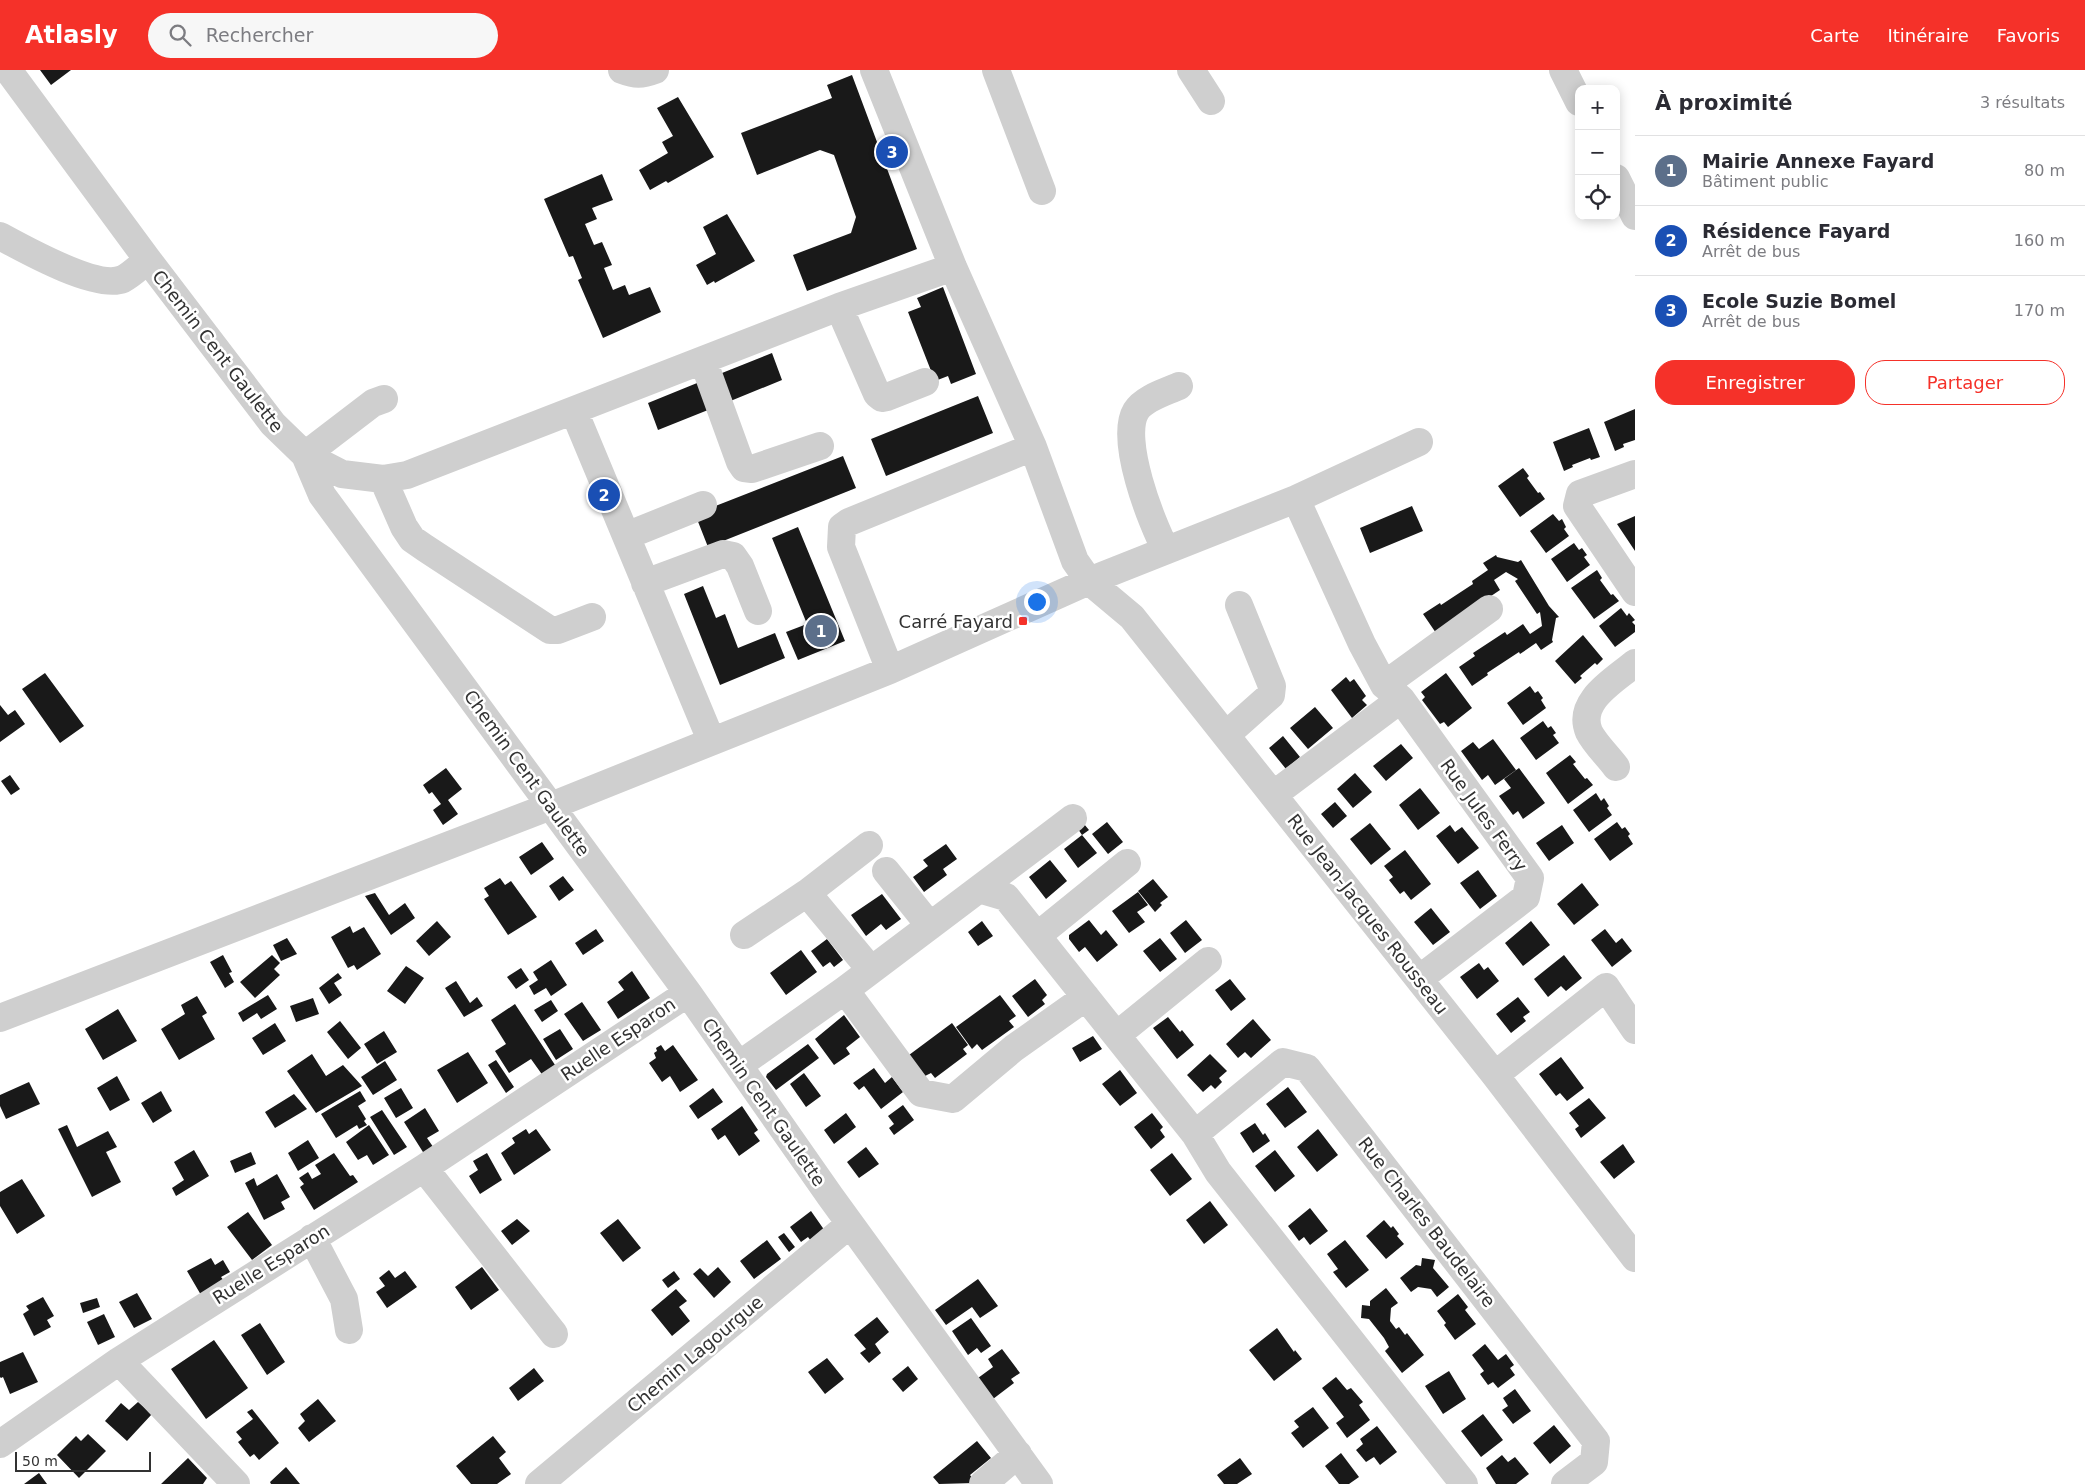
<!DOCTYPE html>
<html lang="fr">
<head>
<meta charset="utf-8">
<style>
  body { margin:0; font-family:"DejaVu Sans",sans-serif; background:#f7f7f7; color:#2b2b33 }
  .controls { position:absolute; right:15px; top:15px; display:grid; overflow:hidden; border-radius:10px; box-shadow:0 2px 12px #0003 }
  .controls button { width:45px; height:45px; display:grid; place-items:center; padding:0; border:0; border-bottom:1px solid #e1e1e2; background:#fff; color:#2b2b33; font:25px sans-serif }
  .scale { position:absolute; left:15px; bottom:12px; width:136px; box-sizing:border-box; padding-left:5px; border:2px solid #323232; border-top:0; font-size:14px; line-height:18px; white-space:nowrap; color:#323232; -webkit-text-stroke:4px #fff; paint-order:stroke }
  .you { position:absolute; left:1036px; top:531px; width:18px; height:18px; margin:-12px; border:4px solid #fff; border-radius:50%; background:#1a73e8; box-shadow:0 0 0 8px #1a73e833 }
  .badge { display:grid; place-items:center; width:32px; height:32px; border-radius:50%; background:#f53129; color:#fff; font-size:16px; font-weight:700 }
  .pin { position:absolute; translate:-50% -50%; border:2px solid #fff; box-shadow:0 1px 5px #0006 }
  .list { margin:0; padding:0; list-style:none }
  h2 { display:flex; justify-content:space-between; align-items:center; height:65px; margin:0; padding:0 20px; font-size:21px }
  h2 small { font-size:16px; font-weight:400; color:#7c7c81 }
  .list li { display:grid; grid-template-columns:32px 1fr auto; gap:15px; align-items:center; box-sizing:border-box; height:70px; padding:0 20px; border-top:1px solid #e1e1e2 }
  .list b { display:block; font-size:19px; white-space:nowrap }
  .list p { margin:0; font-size:16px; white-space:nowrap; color:#7c7c81 }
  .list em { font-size:16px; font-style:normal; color:#7c7c81 }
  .actions { display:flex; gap:10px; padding:15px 20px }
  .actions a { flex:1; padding:11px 0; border:1px solid #f53129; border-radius:20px; text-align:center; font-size:18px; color:#f53129 }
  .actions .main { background:#f53129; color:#fff }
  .icon { flex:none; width:28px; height:28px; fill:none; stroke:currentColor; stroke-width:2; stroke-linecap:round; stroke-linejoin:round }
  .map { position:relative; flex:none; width:1635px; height:1414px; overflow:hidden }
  header { display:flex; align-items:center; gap:30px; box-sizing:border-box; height:70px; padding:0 25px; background:#f53129; color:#fff }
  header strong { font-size:24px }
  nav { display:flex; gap:28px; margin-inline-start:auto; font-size:18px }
  .search { width:350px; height:45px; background:#f7f7f7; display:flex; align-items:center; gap:12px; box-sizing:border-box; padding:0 18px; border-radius:28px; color:#7c7c81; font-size:19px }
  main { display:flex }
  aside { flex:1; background:#fff }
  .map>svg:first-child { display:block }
</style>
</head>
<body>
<header>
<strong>Atlasly</strong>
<div class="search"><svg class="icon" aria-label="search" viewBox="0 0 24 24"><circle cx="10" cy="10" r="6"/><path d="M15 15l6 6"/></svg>Rechercher</div>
<nav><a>Carte</a><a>Itinéraire</a><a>Favoris</a></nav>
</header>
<main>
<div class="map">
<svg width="1635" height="1414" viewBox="0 0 1635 1414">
  <rect width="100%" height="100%" fill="#fff"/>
  <!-- building -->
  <path fill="#191919" d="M40 0H71L51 15Z
    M852 5 917 179 807 221 793 185 851 163 856 147 834 85 820 80 757 105 741 63 832 28 827 15Z
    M678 27 714 87 668 113 666 111 650 120 639 100 668 83 662 72 673 66 657 38Z
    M602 104 613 130 592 138 597 149 585 154 594 175 602 172 612 195 604 198 613 220 625 215 629 225 650 217 661 242 603 268 578 210 582 208 573 186 569 187 544 129Z
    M727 144 755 191 715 213 714 211 707 215 696 195 716 184 703 157Z
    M943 217 976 304 951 314 948 306 935 311 908 242 921 237 917 228Z
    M772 283 782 310 728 332 717 305Z
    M702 311 713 338 658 360 648 333Z
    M978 326 993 363 886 406 871 369Z
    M1635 339V370L1623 374 1624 377 1615 381 1604 352Z
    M1589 358 1600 387 1591 390 1590 388 1572 395 1573 397 1564 401 1553 372Z
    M843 386 856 418 708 477 695 444Z
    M1523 398 1529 406 1527 408 1538 423 1540 422 1545 429 1520 447 1498 416Z
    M1412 436 1423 461 1370 483 1360 458Z
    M1553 444 1559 451 1562 449 1566 457 1564 459 1569 466 1546 483 1530 461Z
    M1635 446V481L1617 454Z
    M798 457 845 571 798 590 786 562 807 554 772 468Z
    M1574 473 1579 480 1582 478 1587 485 1584 487 1590 495 1567 512 1551 489Z
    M1496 485 1497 487 1518 492 1521 490 1549 536 1559 547 1556 548 1552 570 1553 572 1541 580 1536 573 1520 584 1519 582 1487 603 1488 605 1472 616 1459 597 1475 586 1473 583 1505 562 1507 565 1523 554 1530 564 1542 556 1540 542 1537 544 1515 511 1518 509 1506 502 1494 510 1500 520 1436 563 1423 544 1440 533 1441 535 1473 514 1472 511 1488 500 1483 493Z
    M1597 500 1602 508 1600 510 1611 525 1613 524 1619 531 1594 549 1571 518Z
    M703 516 716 548 725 544 738 578 775 563 785 588 720 615 684 524Z
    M1621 538 1627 546 1629 543 1635 550 1632 552 1635 555V562L1615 577 1599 556Z
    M1583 565 1603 589 1597 595 1595 593 1580 606 1582 608 1575 614 1555 591Z
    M45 603 84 656 60 673 22 619Z
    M1446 603 1472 638 1448 657 1444 652 1440 654 1422 630 1425 627 1421 622Z
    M1346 607 1350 612 1354 609 1366 626 1362 630 1367 635 1352 648 1331 620Z
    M1530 616 1535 623 1538 621 1543 628 1541 630 1546 638 1523 655 1507 633Z
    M0 635 8 645 15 640 25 654 0 672Z
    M1315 637 1333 658 1308 679 1290 658Z
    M1543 651 1548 658 1551 656 1556 663 1553 665 1559 673 1536 690 1520 668Z
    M1283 666 1300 687 1286 699 1269 678Z
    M1493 669 1516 700 1495 715 1488 705 1482 710 1461 681 1473 672 1479 679Z
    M1401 674 1413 688 1386 711 1373 696Z
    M1570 685 1576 692 1573 694 1585 709 1587 708 1593 715 1568 734 1546 703Z
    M446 698 462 719 448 730 458 744 443 755 433 740 441 734 432 722 429 724 423 715Z
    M1519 698 1545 733 1523 749 1518 741 1513 745 1499 726 1511 718 1504 709Z
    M1355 703 1372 722 1353 738 1337 719Z
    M10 705 20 719 11 725 1 711Z
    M1420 718 1440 743 1418 760 1399 735Z
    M1596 723 1601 731 1604 728 1609 736 1607 738 1612 745 1589 762 1573 740Z
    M1335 732 1347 746 1333 758 1321 744Z
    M1107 752 1123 772 1108 784 1092 764Z
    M1617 752 1622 759 1625 757 1630 764 1628 766 1633 774 1610 791 1594 769Z
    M1370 753 1391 779 1371 795 1350 769Z
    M1084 754 1089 760 1082 765 1078 759Z
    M1450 755 1455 762 1462 757 1479 778 1458 794 1436 766Z
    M1562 755 1574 773 1549 791 1536 773Z
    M1082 765 1097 783 1078 798 1064 779Z
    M542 772 554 789 531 805 519 787Z
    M946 774 957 789 943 799 947 805 924 822 913 807 928 796 923 790Z
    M1405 780 1431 814 1411 830 1404 821 1400 824 1389 810 1393 807 1384 796Z
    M1050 790 1067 811 1046 829 1029 807Z
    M1478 800 1497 826 1480 839 1460 813Z
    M563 806 574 820 559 831 549 816Z
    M500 808 505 815 511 811 537 847 508 865 484 829 489 826 484 818Z
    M1153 809 1168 827 1160 833 1162 835 1155 842 1138 821Z
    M1582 813 1599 835 1574 855 1557 834Z
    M1138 822 1148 835 1137 842 1145 852 1129 863 1112 841Z
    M375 823 389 845 405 833 415 848 391 865 365 826Z
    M882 824 901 849 886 860 881 854 866 866 851 845Z
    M1431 838 1450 862 1433 875 1414 852Z
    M1089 850 1101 865 1106 860 1118 875 1097 892 1085 877 1079 882 1069 869V865Z
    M1186 850 1202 870 1185 883 1170 863Z
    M437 851 451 867 429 886 416 871Z
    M982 851 993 866 978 876 968 862Z
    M1531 851 1550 875 1523 896 1505 873Z
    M350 856 353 863 364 857 381 884 357 900 354 895 348 898 331 867Z
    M596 859 604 871 583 885 575 873Z
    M1605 859 1616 873 1622 868 1632 881 1612 897 1591 870Z
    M287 868 297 884 281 891 273 875Z
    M1160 868 1177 889 1160 902 1143 881Z
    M827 869 843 890 834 897 830 892 823 897 811 881Z
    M801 880 817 902 786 925 770 903Z
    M223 885 232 902 229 903 234 912 225 918 210 892Z
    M272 885 280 893 274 899 280 905 255 928 240 912Z
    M1564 885 1582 908 1566 921 1561 916 1548 927 1534 909Z
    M551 890 567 915 551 926 546 918 534 925 529 916 538 910 533 902Z
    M1479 893 1484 900 1488 897 1499 911 1477 929 1460 907Z
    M406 896 424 908 405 934 387 921Z
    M521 898 529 910 516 919 507 907Z
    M632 901 650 928 618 949 607 932 624 920 618 912Z
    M338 903 342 908 334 913 342 925 329 934 319 918Z
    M1035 909 1047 925 1042 930 1045 934 1028 947 1012 926Z
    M1230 909 1246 929 1231 941 1215 920Z
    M456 911 470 933 477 927 483 936 464 947 445 918Z
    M268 925 277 939 261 949 257 943 243 952 238 943Z
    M1000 925 1016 946 1009 951 1014 957 982 980 977 974 972 979 956 957Z
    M197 926 207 943 202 946 215 969 179 990 161 959 185 944 181 935Z
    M1518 927 1530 942 1523 947 1526 951 1511 963 1496 944Z
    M313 928 319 944 296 952 290 936Z
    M551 930 558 941 542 952 534 940Z
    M582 932 601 960 583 971 564 944Z
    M515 934 559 1001 546 1010 531 989 509 1003 495 981 506 974 491 950Z
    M118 939 137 971 103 990 85 959Z
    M844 945 860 967 846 978 850 984 834 995 815 969Z
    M1168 947 1180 962 1182 960 1194 975 1177 989 1153 958Z
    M1253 949 1271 970 1251 988 1245 982 1238 988 1226 974Z
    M340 951 361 978 348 989 327 962Z
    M275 953 286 971 263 985 252 968Z
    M952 953 968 975 963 979 967 984 935 1008 931 1003 925 1006 909 985Z
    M560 959 573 979 556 990 543 969Z
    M384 961 397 982 377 994 364 974Z
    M1093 966 1102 979 1080 992 1072 978Z
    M808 974 819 988 776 1020 766 1007 767 1004Z
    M661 975 665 981 673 975 698 1010 680 1022 670 1006 662 1012 649 993 656 988 654 983 657 981 656 978Z
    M468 982 488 1013 457 1033 437 1000Z
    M312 984 326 1006 343 995 362 1016 316 1043 287 1001Z
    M1210 984 1227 1001 1219 1008 1222 1012 1215 1019 1211 1015 1203 1022 1187 1005Z
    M1561 987 1584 1018 1567 1031 1560 1023 1556 1026 1539 1004Z
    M496 990 514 1017 506 1023 488 995Z
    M385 991 397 1010 373 1025 361 1007Z
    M874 998 885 1013 892 1007 903 1022 881 1039 864 1016 859 1020 853 1013Z
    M1120 1000 1137 1023 1120 1036 1102 1014Z
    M804 1003 821 1026 806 1037 790 1014Z
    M117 1006 130 1030 110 1041 97 1018Z
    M29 1012 40 1034 6 1049 0 1036V1025Z
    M1288 1017 1307 1042 1285 1058 1266 1034Z
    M401 1018 413 1038 396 1048 384 1028Z
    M713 1018 723 1032 698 1049 689 1036Z
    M161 1021 172 1041 153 1053 141 1033Z
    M360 1021 366 1031 358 1036 366 1049 364 1051 367 1055 359 1059 357 1055 336 1068 321 1044Z
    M294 1024 307 1039 275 1058 265 1042Z
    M1589 1028 1606 1048 1581 1068 1575 1059 1579 1056 1569 1043Z
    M903 1035 914 1050 894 1065 889 1058 894 1054 888 1046Z
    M742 1036 758 1060 754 1063 760 1071 739 1086 725 1065 718 1070 711 1059Z
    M425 1038 439 1061 427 1068 438 1084 428 1090 404 1052Z
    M382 1040 407 1077 394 1085 370 1047Z
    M846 1043 856 1057 834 1074 824 1060Z
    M1152 1043 1163 1057 1160 1060 1165 1067 1151 1079 1134 1057Z
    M1255 1053 1263 1065 1265 1063 1270 1071 1253 1083 1240 1063Z
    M67 1055 77 1077 108 1061 117 1077 106 1082 121 1112 92 1127 58 1059Z
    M369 1055 389 1085 373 1095 367 1085 358 1090 346 1072Z
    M526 1059 529 1064 536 1059 551 1080 514 1105 501 1083 515 1073 512 1068Z
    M1318 1059 1338 1085 1317 1102 1297 1077Z
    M308 1070 319 1088 298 1101 288 1083Z
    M1623 1074 1635 1092 1614 1109 1600 1092Z
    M866 1077 879 1094 859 1108 847 1092Z
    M194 1080 209 1106 176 1126 172 1118 184 1110 174 1092Z
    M1275 1080 1295 1106 1275 1122 1255 1096Z
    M251 1082 256 1094 235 1103 230 1091Z
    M334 1083 350 1106 353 1105 358 1112 314 1140 300 1117 304 1114 299 1108 308 1102 312 1109 321 1104 315 1095Z
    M487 1083 502 1110 480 1124 469 1106 478 1100 473 1091Z
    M1172 1083 1192 1109 1170 1126 1150 1100Z
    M277 1104 290 1127 281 1132 285 1139 264 1150 245 1113 254 1108 257 1116Z
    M22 1109 45 1146 17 1164 0 1136V1122Z
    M1210 1131 1228 1155 1204 1174 1186 1150Z
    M1310 1138 1328 1161 1310 1175 1304 1167 1299 1171 1288 1156Z
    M811 1141 825 1161 811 1171 808 1167 801 1172 790 1157Z
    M248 1142 272 1175 252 1190 227 1157Z
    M517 1149 530 1161 512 1175 501 1161Z
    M618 1149 641 1178 623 1192 600 1163Z
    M1384 1150 1391 1158 1393 1156 1399 1164 1397 1166 1404 1174 1386 1189 1366 1166Z
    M784 1163 795 1177 789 1182 778 1167Z
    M767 1170 781 1189 754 1209 740 1191Z
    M1345 1170 1369 1200 1346 1218 1333 1202 1338 1199 1327 1184Z
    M211 1188 215 1195 223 1190 230 1202 221 1207 225 1212 201 1225 187 1201Z
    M1422 1188 1435 1190 1433 1198 1449 1217 1437 1227 1431 1219 1418 1217 1411 1222 1400 1208 1416 1195 1421 1196Z
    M482 1197 499 1220 471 1240 455 1217Z
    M718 1197 731 1212 714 1228 693 1204 700 1198 708 1206Z
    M389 1200 395 1208 405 1201 417 1217 387 1238 376 1222 385 1216 379 1208Z
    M674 1201 680 1209 668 1218 662 1210Z
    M978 1209 998 1236 980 1248 972 1237 946 1255 935 1240Z
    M1386 1218 1398 1233 1391 1238 1390 1251 1396 1259 1399 1257 1405 1265 1407 1263 1424 1285 1402 1303 1385 1281 1389 1277 1384 1268 1369 1249 1361 1248 1362 1235 1370 1236V1231Z
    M676 1219 687 1231 679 1237 690 1251 672 1266 651 1240Z
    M137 1223 152 1249 134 1258 119 1232Z
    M1458 1224 1468 1237 1465 1240 1476 1254 1455 1270 1444 1255 1446 1253 1437 1241Z
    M43 1227 54 1246 47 1250 51 1257 34 1266 23 1244 29 1240 26 1236Z
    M97 1228 100 1237 83 1243 80 1233Z
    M104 1244 115 1267 98 1275 87 1252Z
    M877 1247 889 1262 875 1274 881 1283 869 1293 860 1283 866 1279 854 1265Z
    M971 1248 991 1276 981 1283 977 1278 968 1285 952 1261Z
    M260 1253 285 1292 267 1305 241 1265Z
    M1277 1258 1294 1282 1295 1280 1302 1289 1274 1311 1249 1280Z
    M214 1270 248 1318 206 1349 171 1299Z
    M1485 1274 1498 1290 1506 1284 1514 1295 1510 1298 1515 1305 1498 1318 1493 1312 1488 1315 1480 1304 1484 1301 1472 1285Z
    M1002 1279 1020 1303 1011 1309 1014 1313 993 1329 978 1308 993 1297 988 1289Z
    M23 1282 38 1312 10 1324 3 1307 1 1308 0 1307V1292Z
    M827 1288 844 1309 825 1324 808 1302Z
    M908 1296 918 1309 903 1322 892 1309Z
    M534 1298 544 1311 518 1331 509 1318Z
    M1449 1301 1466 1329 1443 1344 1425 1316Z
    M1336 1307 1347 1320 1351 1318 1363 1332 1359 1335 1370 1350 1347 1368 1336 1353 1344 1347 1322 1318Z
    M1515 1319 1531 1341 1513 1354 1502 1340 1508 1336 1503 1328Z
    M318 1329 336 1351 309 1372 298 1358 305 1351 300 1344Z
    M138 1332 152 1344 127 1371 105 1351 121 1333 129 1340Z
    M1313 1337 1329 1358 1303 1378 1291 1363 1299 1357 1294 1351Z
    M252 1339 279 1373 259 1390 254 1384 250 1387 238 1372 242 1369 236 1362 253 1349 247 1342Z
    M1483 1344 1503 1370 1481 1387 1461 1361Z
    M1554 1355 1571 1376 1550 1394 1533 1373Z
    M1377 1356 1397 1382 1380 1395 1374 1387 1366 1392 1356 1380 1363 1374 1360 1369Z
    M88 1364 106 1381 79 1408 57 1385 76 1366 81 1371Z
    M493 1366 506 1382 499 1388 511 1404 497 1414H471L456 1396Z
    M977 1371 991 1388 970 1405 976 1413 939 1414 933 1407Z
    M1341 1383 1359 1407 1349 1414H1339L1325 1396Z
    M1502 1385 1508 1392 1515 1387 1529 1404 1516 1414H1496L1486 1398Z
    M188 1388 207 1408 203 1414H161Z
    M1240 1388 1252 1404 1237 1414H1224L1217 1405Z
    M286 1397 300 1414H271L270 1412Z
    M39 1403 47 1414H24Z"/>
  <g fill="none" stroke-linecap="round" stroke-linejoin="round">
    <!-- minor -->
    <path stroke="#cfcfcf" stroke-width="28" d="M8 0 148 190 273 354 305 385 322 425 688 923 830 1126 1039 1414
      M622 0C635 5 642 5 655 0
      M874 0 953 197 1033 377 1075 491 1089 511 1132 547 1495 1005 1635 1188
      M996 0 1042 121
      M1191 0 1211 31
      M1563 0 1579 32
      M1616 108 1635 146
      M0 166C24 179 97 220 123 209 131 205 140 196 148 190
      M839 237 877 324 882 328 887 327 925 312
      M703 290 740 392 744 398 752 399 820 376
      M574 341 711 670
      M305 385 342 404 383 409 407 405 839 237 953 197
      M305 385 373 333 384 329
      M1635 404 1580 424 1577 436 1635 522
      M383 409 404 457 412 469 425 478 550 560H558L592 547
      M1296 429 1362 574 1384 615 1401 629
      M626 466 703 435
      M1166 480C1151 452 1119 369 1136 341 1144 328 1166 322 1179 316
      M645 513 723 484 733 486 740 496 758 541
      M890 600 841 477 842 457 849 452 1033 377
      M1384 615 1489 539
      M1226 665 1271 625 1272 616 1239 535
      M1616 697C1608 686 1595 674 1589 662 1576 631 1615 610 1635 593
      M1273 725 1401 629 1530 808 1526 827 1419 909
      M886 801 930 856
      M979 819 1006 827 1195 1064 1218 1102 1464 1414
      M807 823 871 900
      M744 865 807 823 869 775
      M1037 866 1127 793
      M845 920 921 1023 953 1029 1014 978 1086 927
      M0 948 551 736 890 600 1089 511 1296 429 1419 372
      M1117 965 1208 891
      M739 995 845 920 1073 748
      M1495 1005 1606 917 1635 960
      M1195 1064 1283 992 1307 998 1596 1371 1594 1392 1565 1414
      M424 1098 554 1264
      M312 1168 344 1229 349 1260
      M119 1291 236 1414
      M0 1374 119 1291 424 1098 688 923
      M539 1414 850 1154
      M983 1414 1018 1384"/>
  </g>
  <!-- markers -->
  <rect fill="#f53129" stroke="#fff" stroke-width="2" x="1018" y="546" width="10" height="10" rx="2.5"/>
  <g text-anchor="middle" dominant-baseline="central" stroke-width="5" stroke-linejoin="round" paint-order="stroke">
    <!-- street labels -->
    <g font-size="18" fill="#323232" stroke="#fff">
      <text transform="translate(218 281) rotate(52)">Chemin Cent Gaulette</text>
      <text transform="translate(527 703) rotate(54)">Chemin Cent Gaulette</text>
      <text transform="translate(1484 745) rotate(54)">Rue Jules Ferry</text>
      <text transform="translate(1368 844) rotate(52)">Rue Jean-Jacques Rousseau</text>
      <text transform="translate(618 969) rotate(-34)">Ruelle Esparon</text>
      <text transform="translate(764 1032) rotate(55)">Chemin Cent Gaulette</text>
      <text transform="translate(1427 1152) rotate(52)">Rue Charles Baudelaire</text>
      <text transform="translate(271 1194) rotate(-32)">Ruelle Esparon</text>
      <text transform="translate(695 1284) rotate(-40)">Chemin Lagourgue</text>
    </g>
    <!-- poi labels -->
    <g font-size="18" fill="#323232" stroke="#fff" text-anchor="end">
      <text x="1013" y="551">Carré Fayard</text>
    </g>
  </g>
</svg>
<div class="controls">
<button>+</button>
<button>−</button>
<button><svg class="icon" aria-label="locate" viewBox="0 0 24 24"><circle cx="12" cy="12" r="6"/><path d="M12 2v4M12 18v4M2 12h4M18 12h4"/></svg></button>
</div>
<div class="scale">50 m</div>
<div class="you"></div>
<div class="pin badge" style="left:821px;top:561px;background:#5c6f8a">1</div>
<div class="pin badge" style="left:604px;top:425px;background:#1a4fb4">2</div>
<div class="pin badge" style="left:892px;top:82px;background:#1a4fb4">3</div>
</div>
<aside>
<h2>À proximité<small>3 résultats</small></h2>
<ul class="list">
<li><span class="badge" style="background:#5c6f8a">1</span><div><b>Mairie Annexe Fayard</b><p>Bâtiment public</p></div><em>80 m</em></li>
<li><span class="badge" style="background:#1a4fb4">2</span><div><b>Résidence Fayard</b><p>Arrêt de bus</p></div><em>160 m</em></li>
<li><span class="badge" style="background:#1a4fb4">3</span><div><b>Ecole Suzie Bomel</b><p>Arrêt de bus</p></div><em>170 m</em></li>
</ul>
<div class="actions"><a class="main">Enregistrer</a><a>Partager</a></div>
</aside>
</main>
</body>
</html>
